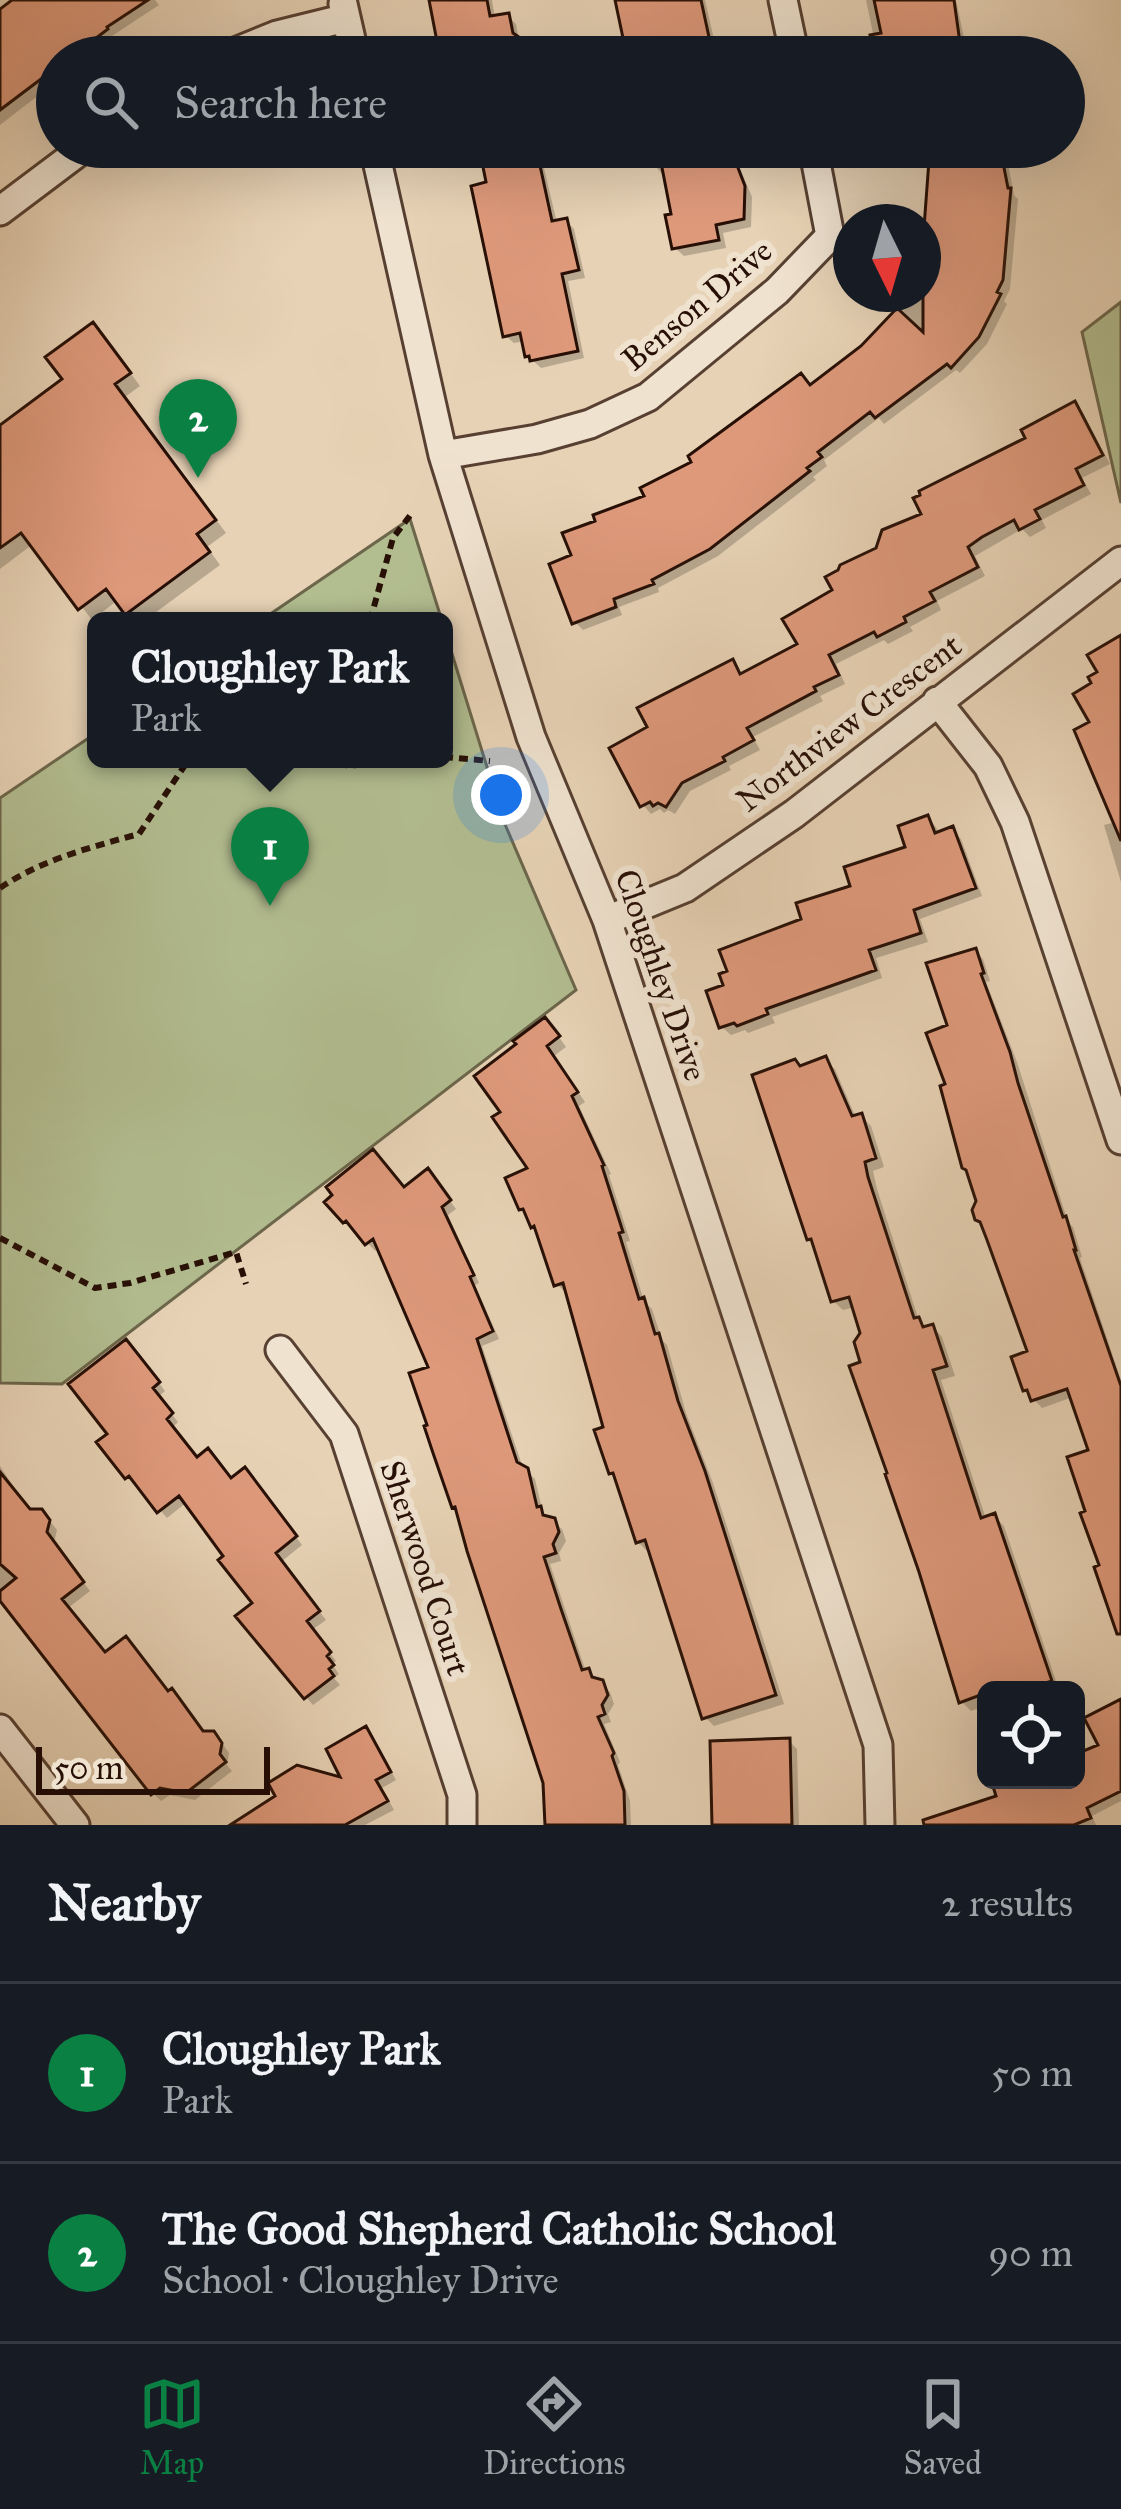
<!DOCTYPE html>
<html lang="en">
<head>
<meta charset="utf-8">
<style>
  body { margin:0; font-family:"IM FELL Great Primer",serif; background:#242831; color:#f1f3f6 }
  .controls { position:absolute; right:36px; bottom:36px; display:grid; overflow:hidden; border-radius:18px; box-shadow:0 12px 48px #0002 }
  .controls button { width:108px; height:108px; display:grid; place-items:center; padding:0; border:0; border-bottom:3px solid #363941; background:#171b24; color:#f1f3f6; font:60px sans-serif }
  .compass { position:absolute; left:833px; top:204px; width:108px; height:108px; border-radius:50%; background:#171b24; box-shadow:0 12px 48px #0002; rotate:175deg }
  .scale { position:absolute; left:36px; bottom:30px; width:234px; box-sizing:border-box; padding-left:12px; border:6px solid #270f06; border-top:0; font-size:33px; line-height:42px; white-space:nowrap; color:#270f06; -webkit-text-stroke:9px #efe2cf; paint-order:stroke }
  .you { position:absolute; left:501px; top:795px; width:42px; height:42px; margin:-30px; border:9px solid #fff; border-radius:50%; background:#1a73e8; box-shadow:0 0 0 18px #1a73e833 }
  .badge { display:grid; place-items:center; width:78px; height:78px; border-radius:50%; background:#0b8043; color:#fff; font-size:39px; font-weight:700 }
  .pin { position:absolute; translate:-50% -99px; filter:drop-shadow(0 3px 6px #0008) }
  .pin::after { content:''; position:absolute; top:63px; width:42px; height:36px; background:inherit; clip-path:polygon(0 0,100% 0,50% 100%) }
  .popup { position:absolute; left:87px; top:612px; width:366px; height:156px; box-sizing:border-box; display:grid; place-content:center; border-radius:18px; background:#171b24; filter:drop-shadow(0 3px 9px #0005); font-size:39px; white-space:nowrap; color:#9ea1a6 }
  .popup b { font-size:45px; color:#f1f3f6 }
  .popup::after { content:''; position:absolute; left:50%; top:100%; margin-left:-24px; border:24px solid transparent; border-top-color:#171b24 }
  .list { margin:0; padding:0; list-style:none }
  h2 { display:flex; justify-content:space-between; align-items:center; height:156px; margin:0; padding:0 48px; font-size:51px }
  h2 small { font-size:39px; font-weight:400; color:#9ea1a6 }
  .list li { display:grid; grid-template-columns:78px 1fr auto; gap:36px; align-items:center; box-sizing:border-box; height:180px; padding:0 48px; border-top:3px solid #363941 }
  .list b { display:block; font-size:45px; white-space:nowrap }
  .list p { margin:0; font-size:39px; white-space:nowrap; color:#9ea1a6 }
  .list em { font-size:39px; font-style:normal; color:#9ea1a6 }
  .icon { flex:none; width:66px; height:66px; fill:none; stroke:currentColor; stroke-width:2; stroke-linecap:round; stroke-linejoin:round }
  .map { position:relative; flex:none; width:1121px; height:1825px; overflow:hidden }
  .search { position:absolute; background:#171b24; box-shadow:0 12px 48px #0002; left:36px; right:36px; top:36px; height:132px; display:flex; align-items:center; gap:30px; box-sizing:border-box; padding:0 42px; border-radius:66px; color:#9ea1a6; font-size:45px }
  .sheet { height:516px; background:#171b24 }
  nav { display:flex; justify-content:space-around; align-items:center; box-sizing:border-box; height:168px; border-top:3px solid #363941; background:#171b24; font-size:33px; color:#9ea1a6 }
  nav a { display:grid; justify-items:center; gap:6px }
  nav .on { color:#0b8043 }
  .map>svg:first-child { display:block }
</style>
</head>
<body>
<div class="map">
<svg width="1121" height="1825" viewBox="0 0 1121 1825">
  <rect width="100%" height="100%" fill="#e7d2b5"/>
  <filter id="stains"><feTurbulence type="fractalNoise" baseFrequency=".00167" numOctaves="4"/><feColorMatrix values="0 0 0 0 .2 0 0 0 0 .09 0 0 0 0 .02 0 0 0 .5 -.17"/></filter>
  <radialGradient id="worn" r=".72"><stop offset=".6" stop-color="#630" stop-opacity="0"/><stop offset="1" stop-color="#630" stop-opacity=".3"/></radialGradient>
  <!-- green -->
  <path fill="#b2bd90" stroke="#6c664b" stroke-width="3" d="M1121 302V503L1082 332Z
    M410 519 442 621H260Z
    M444 628 504 822 576 990 62 1384 0 1383V798L96 733V759H444Z"/>
  <!-- shadow -->
  <path fill="#0003" d="M15 0H155L159 5 112 36 113 38 89 57H57V81L0 125V12Z
    M437 0H492L495 19 508 16 516 24 519 40 533 57H444Z
    M618 0H705L718 57H629Z
    M866 0H956L968 57H878Z
    M482 147H539L557 223 566 221 574 229 585 278 568 281 584 358 541 368 528 356 525 341 514 343 506 336 490 185Z
    M650 147H731L752 197 751 227 723 233 726 248 684 256 675 248V216L666 174 663 175 655 166Z
    M915 147H1005L1014 195 1018 199 1010 289 1004 301 1007 304 987 344 960 373 956 370 884 424 879 418 824 460 827 466 813 477 816 480 718 556 658 588 659 592 619 607 622 615 583 630 575 622 574 557 648 497 811 388 863 349 901 308 908 294H923L932 162 925 163 917 155Z
    M105 338 140 386 125 397 226 533 207 547 220 565 144 621H135L118 600 92 620 33 544 0 569V428L66 380Z
    M1075 405 1083 413 1110 464 1082 478 1091 494 1042 520 1046 528 1030 537 1022 529 975 556 985 576 937 601 941 610 910 627 913 631 888 644 884 640 836 664 845 684 820 696 823 701 753 737 760 750 729 766 731 770 690 791 675 814 668 810 664 813 660 809 651 814 643 805 651 728 733 663 743 675 801 645 836 591 878 551Z
    M1121 639V882L1104 825 1116 822 1093 723 1095 684Z
    M927 818 936 827 939 835 952 830 961 839 982 896 920 919 928 942 876 958 882 978 772 1017 775 1023 748 1033 745 1030 731 1035 722 1027 726 986 805 921 909 849Z
    M975 951 983 959 990 981 986 982 1017 1062 1068 1222 1073 1227 1082 1257 1080 1258 1121 1380V1615L1081 1505 1087 1508 1092 1452 1073 1397 1042 1408 1025 1390 1031 1353 980 1201 949 1086 950 1027Z
    M554 1030 566 1047 554 1056 585 1102 579 1106 611 1174 609 1175 630 1241 626 1242 644 1301 652 1309 662 1340 667 1345 686 1413 713 1483 784 1704 714 1726 705 1717 651 1550 647 1551 638 1542 618 1479 611 1472 607 1428 568 1292 566 1293 557 1284 540 1232 522 1209 531 1169 496 1118Z
    M825 1060 835 1069 856 1118 861 1116 871 1126 884 1167 873 1171 877 1189 919 1321 927 1329 933 1327 942 1337 955 1376 941 1380 986 1519 994 1516 1004 1526 1059 1690H986V1706L971 1711 961 1701 864 1364V1334L855 1307 843 1310 833 1301 816 1245 810 1239 801 1069Z
    M435 1180 456 1209 448 1215 479 1283 475 1285 499 1339 482 1346 523 1468 535 1479 543 1513 562 1529 566 1541 559 1553 561 1561 550 1564 586 1672H588L610 1692 614 1704 608 1714 611 1722 604 1724 620 1762 618 1765 630 1801 631 1825H548L546 1782 432 1369 380 1247 375 1251 329 1202 404 1190Z
    M134 1350 165 1391 158 1397 178 1422 172 1428 198 1460 231 1481 253 1478 302 1545 281 1562 326 1620 312 1630 336 1661 332 1664 339 1674 334 1678 340 1685 313 1705 306 1697 256 1604 227 1556 187 1502 167 1518 137 1483 134 1485 127 1477 111 1434Z
    M0 1466 30 1512 50 1521 57 1530 54 1543 90 1591 68 1608 106 1655 169 1694 204 1734 222 1743 229 1753 227 1765 232 1771 195 1800 170 1795 161 1801 153 1793 0 1596Z
    M1121 1702V1801L1092 1816 1096 1825H953L999 1798 1011 1780H1076V1758L1102 1747Z
    M365 1730 373 1738 396 1780 382 1788 394 1810 365 1825H237L345 1782Z
    M789 1741 797 1749 799 1825H714Z"/>
  <!-- building -->
  <path fill="#de997b" stroke="#270f06" stroke-width="3" d="M12 0H148L107 27 108 29 71 57H57V67L0 110V9Z
    M429 0H487L490 16 509 13 513 33 548 57H440Z
    M615 0H701L712 51H708L709 57H627Z
    M874 0H954L962 57H875L870 35 881 33Z
    M479 147H536L552 221 567 218 579 270 562 274 578 351 530 361 529 356 525 357 520 333 503 337 471 186 486 182Z
    M658 147H730L745 186 744 219 716 225 719 240 672 249 665 215 671 214Z
    M930 147H1000L1008 188H1011L1003 280 997 292 1001 294 979 337 951 368 947 364 875 418 870 412 818 452 822 457 807 468 810 471 710 549 652 580 654 584 614 599 616 607 572 624 549 564 571 555 562 533 595 521 593 515 644 496 640 488 691 462 688 456 801 373 810 385 861 346 897 308 923 332V241Z
    M93 322 131 373 115 384 216 520 197 534 210 552 125 615 106 589 78 610 21 533 0 548V425L62 379 45 357Z
    M1075 401 1103 455 1076 469 1084 485 1035 510 1040 519 1019 530 1014 520 982 537 968 547 978 567 930 592 935 601 904 617 906 622 877 637 874 632 829 655 839 675 814 687 816 691 747 728 754 740 723 757 725 761 682 783 666 807 658 803 653 806 650 802 640 807 609 748 647 727 637 708 733 659 740 674 797 644 782 619 832 590 825 577 838 570 840 565 876 548 882 530 921 514 913 498 920 495 919 491 1025 438 1021 430Z
    M1121 635V841L1074 730 1089 722 1073 694 1091 683 1088 677 1097 672 1087 655Z
    M928 815 935 833 953 826 976 888 914 910 921 933 869 950 876 970 766 1009 768 1014 737 1026 734 1023 719 1028 706 991 723 985 719 974 727 971 719 950 801 919 796 903 850 886 844 867 905 847 898 826Z
    M976 948 984 973 981 974 1010 1052 1018 1083 1063 1217 1066 1216 1076 1250H1074L1121 1386V1634H1117L1094 1567 1099 1565 1080 1513 1085 1511 1067 1457 1088 1450 1067 1389 1031 1401 1027 1390 1023 1391 1011 1357 1027 1351 987 1240 980 1222 975 1220 972 1210 976 1201 966 1170 962 1168 940 1086 945 1084 926 1033 947 1025 926 963Z
    M545 1017 560 1036 547 1046 578 1092 572 1096 604 1165 602 1166 623 1232 619 1233 639 1299 644 1297 655 1334 659 1333 678 1401 705 1471 776 1695 702 1719 645 1540 636 1543 613 1473 609 1474 594 1430 603 1427 563 1283 554 1286 534 1226 531 1228 523 1209 519 1210 505 1178 527 1168 492 1117 500 1112 474 1076 516 1044 513 1041Z
    M826 1056 852 1116 862 1113 876 1158 865 1162 868 1177 914 1318 919 1317 923 1327 933 1324 947 1366 933 1370 981 1518 995 1513 1052 1681 1023 1690H986V1693L959 1703 919 1572 885 1474 887 1473 849 1366 860 1362 854 1342 860 1333 849 1297 831 1302 811 1239 807 1240 752 1075 795 1059 800 1066Z
    M373 1149 404 1187 428 1168 451 1200 442 1207 474 1275 470 1277 493 1331 477 1339 517 1462 528 1468 537 1507 541 1506 543 1515 555 1518 559 1532 553 1544 556 1553 544 1557 561 1609 582 1670 589 1668 592 1677 603 1680 608 1695 602 1705 605 1714 598 1717 614 1753 612 1756 624 1791 625 1825H545L543 1783 467 1551 455 1507 452 1508 433 1453 424 1426 427 1425 409 1373 428 1367 373 1239 365 1245 346 1221 343 1223 324 1202 332 1195 326 1187Z
    M126 1339 160 1382 153 1388 173 1413 167 1419 197 1457 208 1448 231 1478 245 1467 297 1536 276 1553 320 1611 307 1621 331 1652 327 1656 334 1665 329 1669 334 1676 304 1699 235 1616 252 1603 218 1560 223 1556 179 1496 157 1513 129 1476 125 1479 96 1442 107 1434 68 1384Z
    M0 1472 30 1509H42L50 1520 47 1532 84 1582 62 1599 105 1652 126 1636 168 1691 172 1688 203 1731H214L222 1743 220 1754 226 1762 186 1793 160 1788 151 1795 0 1601V1591L16 1578 0 1564Z
    M1121 1699V1791L1087 1808 1091 1818 1074 1825H924L923 1820 996 1796 991 1780H1076V1754L1098 1745 1084 1718Z
    M366 1726 391 1772 376 1780 388 1801 345 1825H230L275 1796 268 1783 297 1765 340 1777 326 1749Z
    M790 1738 792 1825H712L710 1741Z"/>
  <g fill="none" stroke-linecap="round" stroke-linejoin="round">
    <defs>
      <path id="street" d="M783 0 795 57
        M343 4 355 57
        M223 57 277 35 346 18
        M374 147 443 455 531 737 607 920 878 1745 880 1825
        M0 211 85 147
        M443 455 537 439 590 424 648 397 777 291 830 236 813 147
        M937 701 988 766 1015 822 1121 1140
        M607 920 685 888 794 814 1121 561
        M280 1350 344 1434 462 1795V1825
        M0 1729 75 1825"/>
    </defs>
    <!-- street casing -->
    <use href="#street" stroke="#574032" stroke-width="33"/>
    <!-- path -->
    <path stroke="#270f06" stroke-width="6" stroke-dasharray="9 6" stroke-linecap="butt" d="M370 621 393 538 412 513
      M444 757 490 761
      M324 759C342 767 359 768 377 759
      M0 888C41 860 91 847 139 834L189 759
      M0 1238 95 1288 130 1283 236 1252 246 1284"/>
    <!-- street -->
    <use href="#street" stroke="#efe2cf" stroke-width="27"/>
  </g>
  <g text-anchor="middle" dominant-baseline="central" stroke-width="12" stroke-linejoin="round" paint-order="stroke">
    <!-- street labels -->
    <g font-size="33" fill="#270f06" stroke="#efe2cf">
      <text transform="translate(697 305) rotate(-40)">Benson Drive</text>
      <text transform="translate(849 723) rotate(-37)">Northview Crescent</text>
      <text transform="translate(661 975) rotate(71)">Cloughley Drive</text>
      <text transform="translate(425 1568) rotate(72)">Sherwood Court</text>
    </g>
  </g>
  <rect width="100%" height="100%" filter="url(#stains)"/>
  <rect width="100%" height="100%" fill="url(#worn)"/>
</svg>
<div class="controls">
<button><svg class="icon" aria-label="locate" viewBox="0 0 24 24"><circle cx="12" cy="12" r="6"/><path d="M12 2v4M12 18v4M2 12h4M18 12h4"/></svg></button>
</div>
<svg class="compass" viewBox="-18 -18 36 36"><path d="M0-13l5 13h-10z" fill="#e53935"/><path d="M0 13l5-13h-10z" fill="#9ea1a6"/></svg>
<div class="scale">50 m</div>
<div class="you"></div>
<div class="pin badge" style="left:270px;top:906px">1</div>
<div class="popup"><b>Cloughley Park</b>Park</div>
<div class="pin badge" style="left:198px;top:478px">2</div>
<div class="search"><svg class="icon" aria-label="search" viewBox="0 0 24 24"><circle cx="10" cy="10" r="6"/><path d="M15 15l6 6"/></svg>Search here</div>
</div>
<section class="sheet">
<h2>Nearby<small>2 results</small></h2>
<ul class="list">
<li><span class="badge">1</span><div><b>Cloughley Park</b><p>Park</p></div><em>50 m</em></li>
<li><span class="badge">2</span><div><b>The Good Shepherd Catholic School</b><p>School · Cloughley Drive</p></div><em>90 m</em></li>
</ul>
</section>
<nav>
<a class="on"><svg class="icon" aria-label="map" viewBox="0 0 24 24"><path d="M3 6l6-2 6 2 6-2v14l-6 2-6-2-6 2zM9 4v14M15 6v14"/></svg>Map</a>
<a><svg class="icon" aria-label="directions" viewBox="0 0 24 24"><path d="M12 3l9 9-9 9-9-9zM9 14v-3h6M13 9l2 2-2 2"/></svg>Directions</a>
<a><svg class="icon" aria-label="saved" viewBox="0 0 24 24"><path d="M7 4h10v16l-5-4-5 4z"/></svg>Saved</a>
</nav>
</body>
</html>
